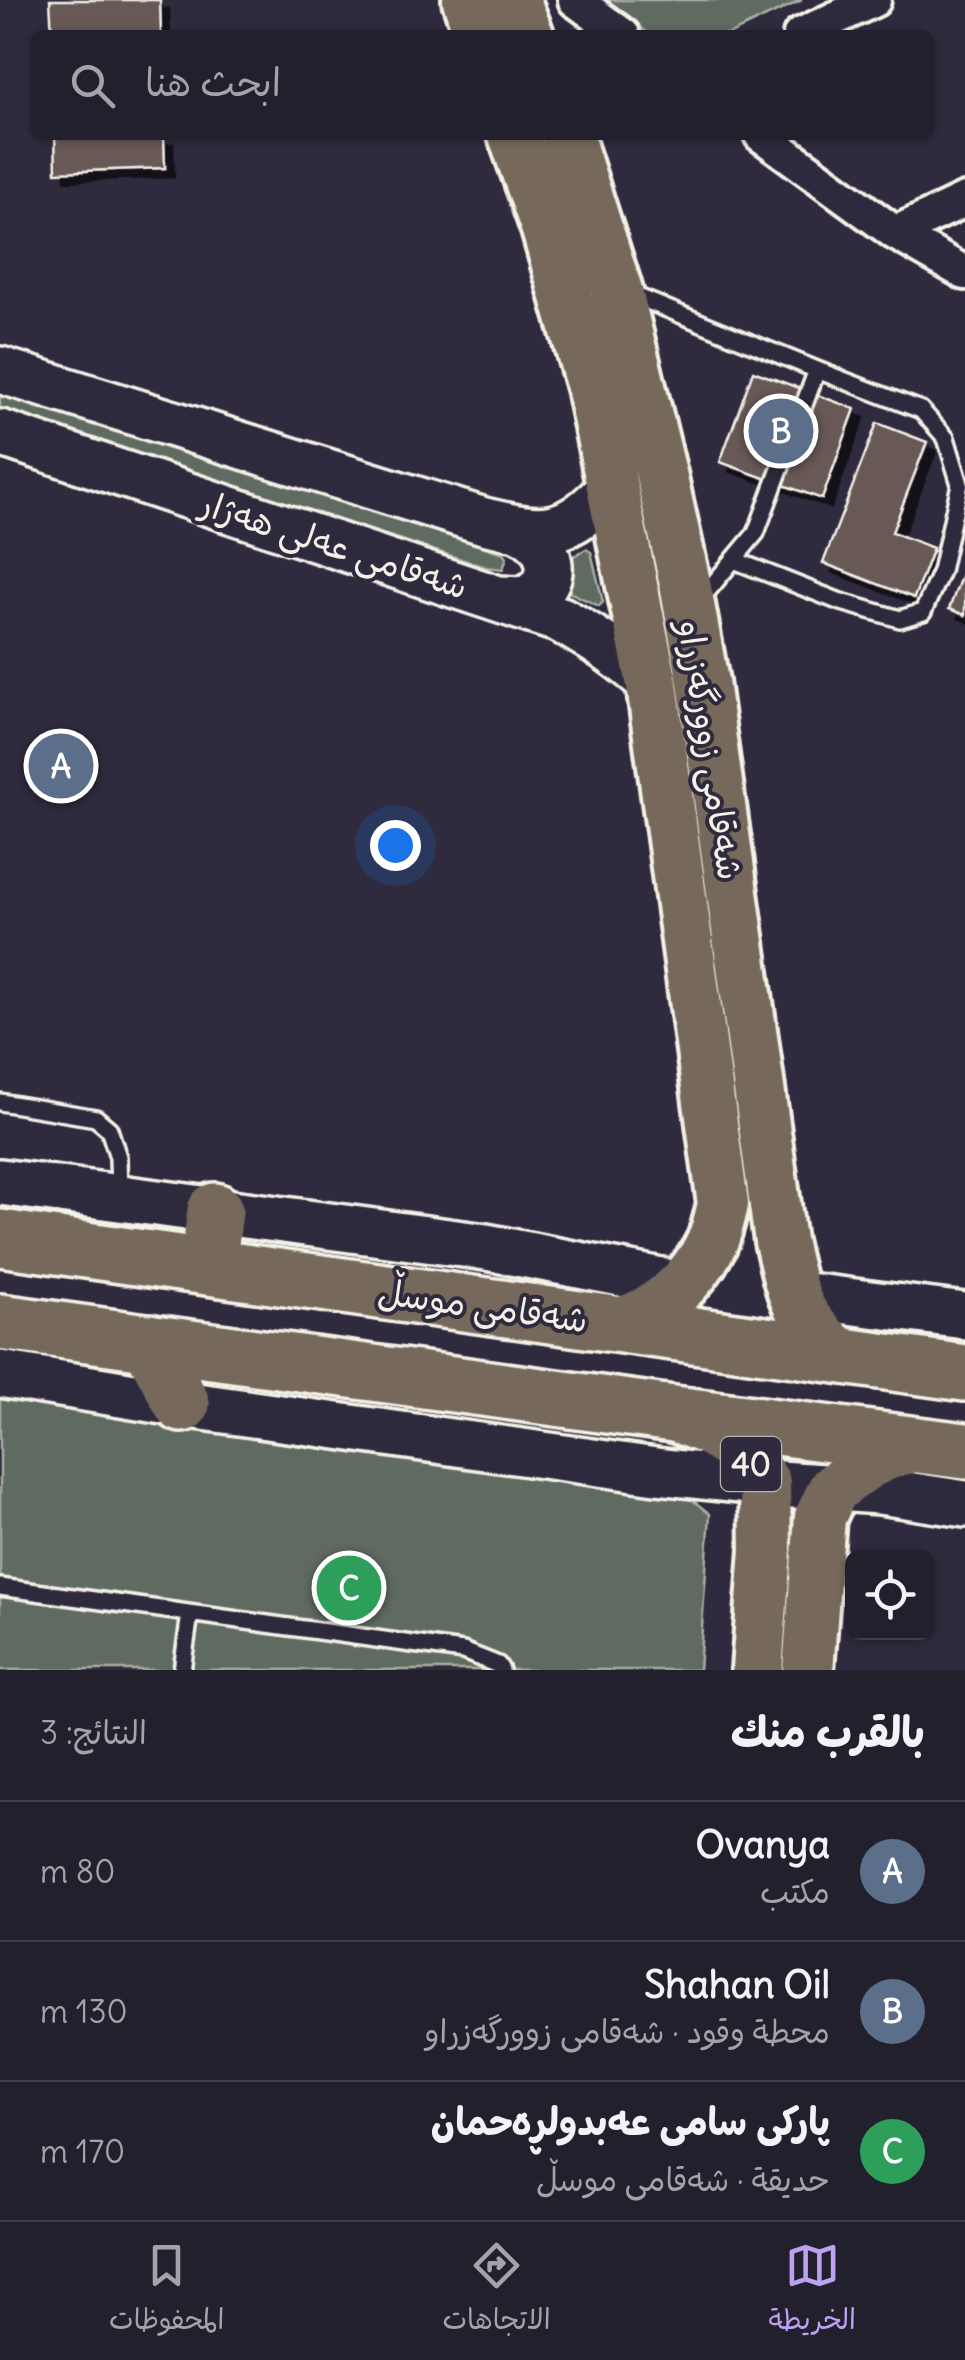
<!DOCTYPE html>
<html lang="ar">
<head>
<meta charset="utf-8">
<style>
  body { margin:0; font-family:Delius,"Playpen Sans Arabic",sans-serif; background:#2f2d3a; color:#f1f3f6; direction:rtl }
  .controls { position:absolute; right:30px; bottom:30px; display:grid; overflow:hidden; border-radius:15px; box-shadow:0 2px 8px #0004 }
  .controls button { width:90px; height:90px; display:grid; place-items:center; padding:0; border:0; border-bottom:2px solid #403e4a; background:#23202e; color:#f1f3f6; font:50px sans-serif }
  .you { position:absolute; left:395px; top:845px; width:35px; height:35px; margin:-25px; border:8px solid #fff; border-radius:50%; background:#1a73e8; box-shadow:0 0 0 15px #1a73e833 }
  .badge { display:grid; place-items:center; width:65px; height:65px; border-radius:50%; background:#bca0f2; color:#fff; font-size:32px; font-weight:700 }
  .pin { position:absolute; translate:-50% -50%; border:5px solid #fff; box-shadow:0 2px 10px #0006 }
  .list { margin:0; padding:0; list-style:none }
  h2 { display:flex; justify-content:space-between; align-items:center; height:130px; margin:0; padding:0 40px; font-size:42px }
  h2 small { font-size:32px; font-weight:400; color:#a3a3aa }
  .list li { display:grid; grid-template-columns:65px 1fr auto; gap:30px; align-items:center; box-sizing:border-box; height:140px; padding:0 40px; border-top:2px solid #403e4a }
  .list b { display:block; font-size:38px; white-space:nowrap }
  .list p { margin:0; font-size:32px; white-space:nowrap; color:#a3a3aa }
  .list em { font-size:32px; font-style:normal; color:#a3a3aa }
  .icon { flex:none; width:55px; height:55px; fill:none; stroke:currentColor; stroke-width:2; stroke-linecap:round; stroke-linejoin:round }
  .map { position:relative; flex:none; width:965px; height:1670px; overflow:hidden; direction:ltr }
  .search { position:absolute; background:#23202e; box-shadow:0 2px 8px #0004; left:30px; right:30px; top:30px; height:110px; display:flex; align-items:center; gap:25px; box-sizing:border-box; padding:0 35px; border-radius:15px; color:#a3a3aa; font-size:38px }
  .sheet { height:550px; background:#23202e }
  nav { display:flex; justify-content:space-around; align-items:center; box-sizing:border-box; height:140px; border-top:2px solid #403e4a; background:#23202e; font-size:28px; color:#a3a3aa }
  nav a { display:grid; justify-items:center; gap:5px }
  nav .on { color:#bca0f2 }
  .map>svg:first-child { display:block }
</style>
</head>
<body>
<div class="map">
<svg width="965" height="1670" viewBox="0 0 965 1670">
  <defs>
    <filter id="shadow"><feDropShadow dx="9" dy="9" stdDeviation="0" flood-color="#0009"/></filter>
  </defs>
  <rect width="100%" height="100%" fill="#2f2a3d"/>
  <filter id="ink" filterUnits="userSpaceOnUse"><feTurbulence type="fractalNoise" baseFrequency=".01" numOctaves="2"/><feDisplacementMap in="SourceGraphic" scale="20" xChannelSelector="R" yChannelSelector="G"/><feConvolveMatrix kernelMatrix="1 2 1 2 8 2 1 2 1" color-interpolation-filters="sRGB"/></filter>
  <g filter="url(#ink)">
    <!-- green -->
    <path fill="#5f6b61" stroke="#aaaea4" stroke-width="2.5" d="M606 0H802L728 35H650Z
      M0 395 504 553 507 557 503 569 486 567 0 412Z
      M586 549 591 552 603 602 599 606 558 587 560 564Z
      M0 1373 656 1471 710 1514 699 1670H0Z"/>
    <!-- building -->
    <path fill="#685856" stroke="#f4f1e8" stroke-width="2.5" filter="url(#shadow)" d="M50 0H160L161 35H52Z
      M55 135H164L165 168 56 172Z
      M753 371 855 409 822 499 720 462Z
      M877 423 927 442 892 532 933 548 914 598 823 563Z
      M965 566V615L949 609Z"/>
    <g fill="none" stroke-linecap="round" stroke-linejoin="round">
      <defs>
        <path id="lane" d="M628 293 817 370 756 533 699 601
          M734 560 838 601 900 619 923 612 941 571 960 484 946 438 921 410 817 370
          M0 1102 96 1118 109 1129 118 1157 119 1194
          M0 1587 463 1651 498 1665 501 1670
          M182 1670 190 1614"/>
        <path id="street" d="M575 0 623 35
          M800 35 874 0
          M761 135 895 233 965 273
          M895 233 965 200"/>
        <path id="secondary" d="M0 370 484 521C547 536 566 536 612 487
          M0 433 561 620C594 638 624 658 652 684
          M501 599C509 599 518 601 526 598 563 584 552 541 519 529
          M0 1182 486 1247 682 1285
          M792 1294 965 1316
          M0 1374 182 1404 656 1471 765 1483 880 1491 965 1504"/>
        <path id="primary" d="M468 0 480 35
          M514 0 528 35
          M514 135 547 229 592 387 652 684 723 1204C720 1217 717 1231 712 1242 693 1282 659 1311 618 1324
          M567 135 616 288 662 478 685 583 703 682 780 1241C793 1297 796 1319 843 1356
          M677 1417 711 1431 744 1454 765 1483 766 1550 757 1670
          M808 1670 820 1517 833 1489 867 1464 889 1454 919 1445"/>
        <path id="highway" d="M0 1238 965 1373
          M208 1267 215 1211
          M0 1322 666 1413 965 1451
          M149 1342 182 1404"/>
      </defs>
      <!-- lane casing -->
      <use href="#lane" stroke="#f4f1e8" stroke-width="22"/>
      <!-- street casing -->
      <use href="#street" stroke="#f4f1e8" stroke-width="40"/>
      <!-- secondary casing -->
      <use href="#secondary" stroke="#f4f1e8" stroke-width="52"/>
      <!-- primary casing -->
      <use href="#primary" stroke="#f4f1e8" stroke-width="58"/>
      <!-- highway casing -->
      <use href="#highway" stroke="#f4f1e8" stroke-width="62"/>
      <!-- lane -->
      <use href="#lane" stroke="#2f2a3d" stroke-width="15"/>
      <!-- street -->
      <use href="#street" stroke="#2f2a3d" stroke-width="32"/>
      <!-- secondary -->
      <use href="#secondary" stroke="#2f2a3d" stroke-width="45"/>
      <!-- primary -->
      <use href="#primary" stroke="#76695c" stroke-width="50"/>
      <!-- highway -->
      <use href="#highway" stroke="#76695c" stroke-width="55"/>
    </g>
  </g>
  <g text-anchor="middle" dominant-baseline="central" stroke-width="8" stroke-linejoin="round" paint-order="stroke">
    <!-- shield labels -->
    <rect fill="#2f2a3d" stroke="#b9b5b5" stroke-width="2.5" x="721" y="1437" width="60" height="54" rx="8"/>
    <g font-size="32" font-weight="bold" fill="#f4f1e8">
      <text x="751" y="1464">40</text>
    </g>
    <!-- street labels -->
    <g font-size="35" fill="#f4f1e8" stroke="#2f2a3d">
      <text transform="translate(334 544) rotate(18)">شەقامی عەلی هەژار</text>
      <text transform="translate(711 750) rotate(81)">شەقامی زوورگەزراو</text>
      <text transform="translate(483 1305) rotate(8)">شەقامی موسڵ</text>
    </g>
  </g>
</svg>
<div class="controls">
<button><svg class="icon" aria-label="locate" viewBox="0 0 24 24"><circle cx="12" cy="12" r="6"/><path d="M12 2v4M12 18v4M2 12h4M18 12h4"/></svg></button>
</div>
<div class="you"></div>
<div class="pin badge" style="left:61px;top:766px;background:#5c6f8a">A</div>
<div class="pin badge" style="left:781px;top:431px;background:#5c6f8a">B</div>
<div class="pin badge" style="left:349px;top:1588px;background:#2e9e5b">C</div>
<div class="search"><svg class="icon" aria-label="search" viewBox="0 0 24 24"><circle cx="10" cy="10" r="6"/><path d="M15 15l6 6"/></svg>ابحث هنا</div>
</div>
<section class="sheet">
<h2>بالقرب منك<small>النتائج: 3</small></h2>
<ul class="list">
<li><span class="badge" style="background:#5c6f8a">A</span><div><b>Ovanya</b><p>مكتب</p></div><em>80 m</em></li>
<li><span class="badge" style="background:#5c6f8a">B</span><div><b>Shahan Oil</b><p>محطة وقود · شەقامی زوورگەزراو</p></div><em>130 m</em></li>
<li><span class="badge" style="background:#2e9e5b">C</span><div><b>پارکی سامی عەبدولڕەحمان</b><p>حديقة · شەقامی موسڵ</p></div><em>170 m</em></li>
</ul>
</section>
<nav>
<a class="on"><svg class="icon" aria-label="map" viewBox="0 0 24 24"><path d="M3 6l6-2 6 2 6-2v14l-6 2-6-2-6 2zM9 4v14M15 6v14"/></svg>الخريطة</a>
<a><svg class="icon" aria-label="directions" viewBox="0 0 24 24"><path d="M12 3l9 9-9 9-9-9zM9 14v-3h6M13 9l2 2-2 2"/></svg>الاتجاهات</a>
<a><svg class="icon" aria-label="saved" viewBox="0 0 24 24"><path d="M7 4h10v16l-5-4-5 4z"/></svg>المحفوظات</a>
</nav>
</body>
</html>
